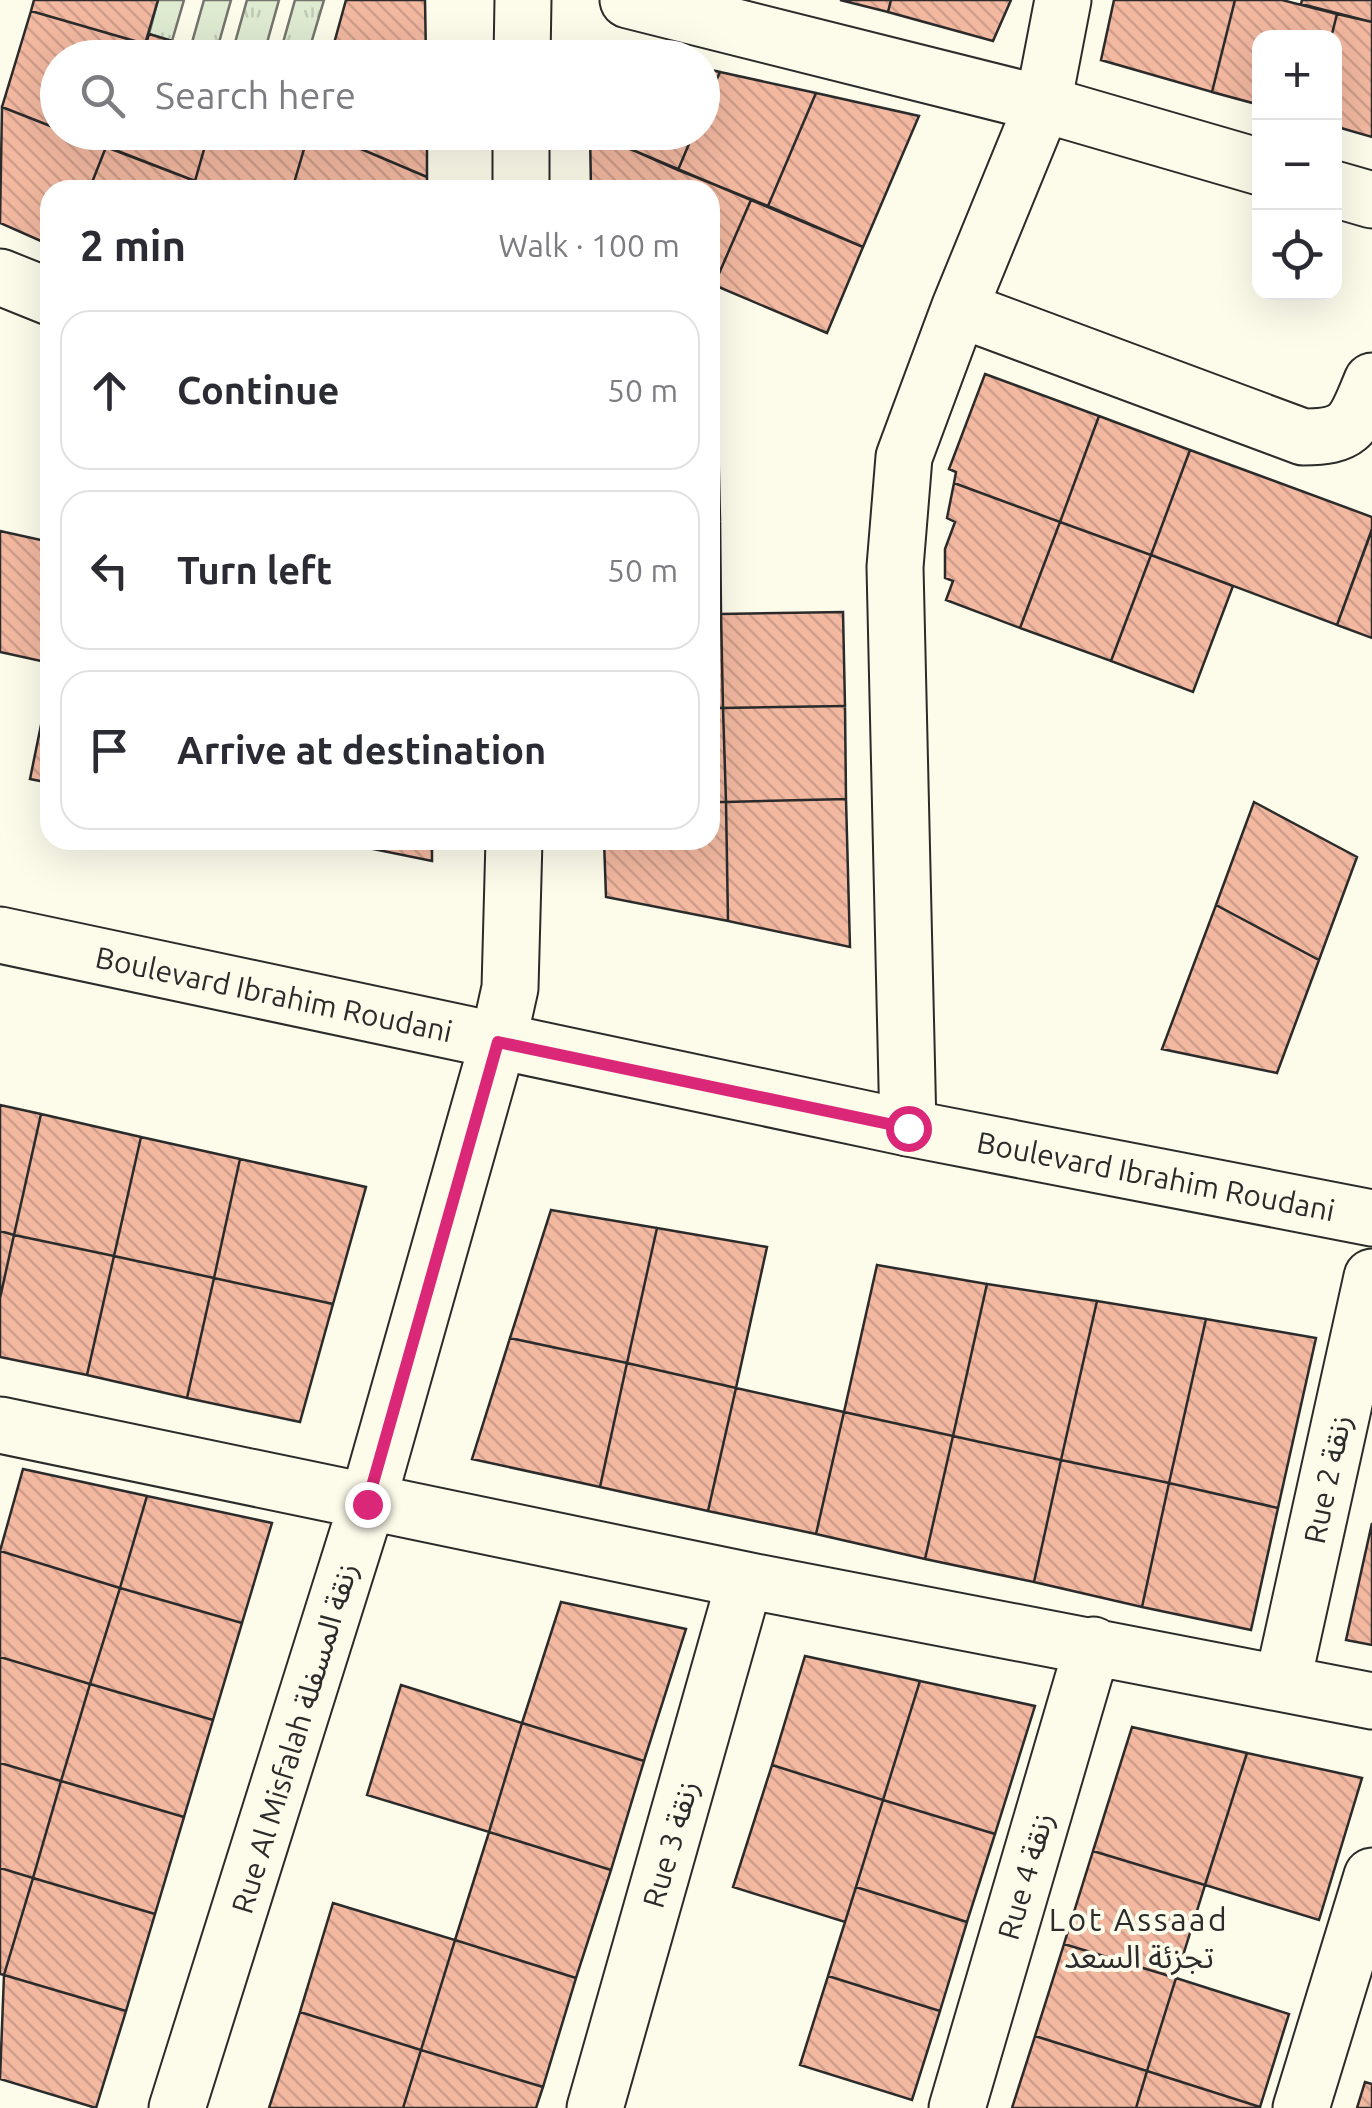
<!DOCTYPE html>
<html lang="en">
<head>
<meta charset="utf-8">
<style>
  body { margin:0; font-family:Ubuntu,"Noto Sans Arabic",sans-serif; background:#f7f7f7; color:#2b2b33 }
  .controls { position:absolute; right:30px; top:30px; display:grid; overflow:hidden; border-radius:20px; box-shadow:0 10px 40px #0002 }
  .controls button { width:90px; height:90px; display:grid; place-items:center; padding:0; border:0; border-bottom:2px solid #e1e1e2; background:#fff; color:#2b2b33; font:50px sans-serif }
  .stop { position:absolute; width:30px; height:30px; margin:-22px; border:8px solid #db2777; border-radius:50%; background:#fff }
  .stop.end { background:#db2777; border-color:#fff; box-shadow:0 2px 10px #0008 }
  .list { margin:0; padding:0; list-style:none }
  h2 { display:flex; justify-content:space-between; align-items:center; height:130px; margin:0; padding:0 40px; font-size:42px }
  h2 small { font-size:32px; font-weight:400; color:#7c7c81 }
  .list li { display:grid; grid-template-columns:65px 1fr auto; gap:30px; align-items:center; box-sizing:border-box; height:160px; margin:0 20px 20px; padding:0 20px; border:2px solid #e1e1e2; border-radius:30px }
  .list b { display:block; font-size:38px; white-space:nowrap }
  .list em { font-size:32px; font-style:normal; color:#7c7c81 }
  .icon { flex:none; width:55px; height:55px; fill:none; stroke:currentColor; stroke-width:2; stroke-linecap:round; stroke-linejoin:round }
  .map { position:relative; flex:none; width:1372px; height:2108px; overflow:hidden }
  .search { position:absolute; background:#fff; box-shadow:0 10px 40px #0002; left:40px; top:40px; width:680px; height:110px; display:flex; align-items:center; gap:25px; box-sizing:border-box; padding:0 35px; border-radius:55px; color:#7c7c81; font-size:38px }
  .panel { position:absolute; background:#fff; box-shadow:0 10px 40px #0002; left:40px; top:180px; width:680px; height:670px; border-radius:30px }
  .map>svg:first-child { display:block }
</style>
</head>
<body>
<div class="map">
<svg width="1372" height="2108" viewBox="0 0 1372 2108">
  <defs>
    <pattern id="grass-tufts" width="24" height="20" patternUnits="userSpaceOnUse" patternTransform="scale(2.5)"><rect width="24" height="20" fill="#deebd1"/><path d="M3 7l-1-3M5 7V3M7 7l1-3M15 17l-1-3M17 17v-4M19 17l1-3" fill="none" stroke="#bfcab4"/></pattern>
    <pattern id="building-back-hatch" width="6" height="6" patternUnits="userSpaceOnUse" patternTransform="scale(2.5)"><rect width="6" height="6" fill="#f2b8a0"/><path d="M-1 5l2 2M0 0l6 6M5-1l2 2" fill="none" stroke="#d09e8a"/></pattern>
  </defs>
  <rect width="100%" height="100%" fill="#fdfbea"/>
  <!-- grass -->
  <path fill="url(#grass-tufts)" stroke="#74746e" stroke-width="2.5" d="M158 0H184L172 41 149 34Z
    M204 0H231L216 53 191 46Z
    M247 0H279L263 57H231Z
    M295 0H324L307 57H279Z"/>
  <!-- building -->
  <path fill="url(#building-back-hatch)" stroke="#2b2b2b" stroke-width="2.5" d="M34 0H158L145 44 31 11Z
    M346 0H425L426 58H330Z
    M840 0H891L888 12Z
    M891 0H1011L993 41 888 12Z
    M1114 0H1235L1212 92 1101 60Z
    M1235 0H1282L1337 14 1331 38H1260V105L1212 92Z
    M1302 0H1372V22L1301 4Z
    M31 11 145 44 142 58H58V129L2 107Z
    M1337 14 1372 22V137L1334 126V38H1331Z
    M149 34 172 41 231 57 142 58Z
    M588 43 655 58H589Z
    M702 68 720 72 702 113Z
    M720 72 816 93 768 206 678 170 694 132H702V113Z
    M816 93 919 116 863 247 768 206Z
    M2 107 58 129V132L106 147 89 190H50V245L0 223Z
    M68 132H120L115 150Z
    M120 132H209L195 181 115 150Z
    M209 132H309L292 190H220L195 181Z
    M309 132H321L427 177V190H292Z
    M321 132H427V177Z
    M590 132 751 200 714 285 710 283V190H591Z
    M592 132H694L678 170Z
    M106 147 195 181 191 190H89Z
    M751 200 863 247 827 333 714 285Z
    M985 374 1099 416 1060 522 954 483 956 472 949 469Z
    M710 385 717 388 720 520 710 521Z
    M1099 416 1190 450 1151 555 1060 522Z
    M1190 450 1372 517V529L1337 625 1151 555Z
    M954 483 1060 522 1020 628 946 600 953 581 945 578V549L955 522 947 518Z
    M720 520 721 614 710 615V521Z
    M1060 522 1151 555 1111 661 1020 628Z
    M1372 530V638L1337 625Z
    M0 531 50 542V663L0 652Z
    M1151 555 1233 586 1193 692 1111 661Z
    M843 612 845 706 723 708 721 614Z
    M721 614 723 708H710V615Z
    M50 681V783L30 779Z
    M845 706 846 799 726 802 723 708Z
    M710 708H723L726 802H710Z
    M846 799 850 947 728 921 726 802Z
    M710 802H726L728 921 606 897 604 840H710Z
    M1254 802 1357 857 1319 960 1216 905Z
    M329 840H432V861Z
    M1216 905 1319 960 1277 1073 1162 1049Z
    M0 1105 41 1114 14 1235 0 1231Z
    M41 1114 141 1137 114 1256 14 1235Z
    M141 1137 240 1159 214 1278 114 1256Z
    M240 1159 366 1187 333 1304 214 1278Z
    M551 1210 657 1228 627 1363 510 1338Z
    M657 1228 767 1247 736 1388 627 1363Z
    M0 1231 14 1235 0 1298Z
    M14 1235 114 1256 87 1375 0 1357V1298Z
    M114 1256 214 1278 187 1398 87 1375Z
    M877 1265 987 1284 953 1436 844 1412Z
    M214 1278 333 1304 300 1422 187 1398Z
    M987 1284 1097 1301 1061 1460 953 1436Z
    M1097 1301 1206 1319 1169 1483 1061 1460Z
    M1206 1319 1316 1338 1278 1508 1169 1483Z
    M510 1338 627 1363 600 1487 472 1459Z
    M627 1363 736 1388 708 1511 600 1487Z
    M736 1388 844 1412 816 1534 708 1511Z
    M844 1412 953 1436 925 1559 816 1534Z
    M953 1436 1061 1460 1034 1582 925 1559Z
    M1061 1460 1169 1483 1142 1607 1034 1582Z
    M23 1469 147 1496 120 1588 0 1551Z
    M1169 1483 1278 1508 1251 1630 1142 1607Z
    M147 1496 272 1523 242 1623 120 1588Z
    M1372 1523V1645L1346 1640Z
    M0 1551 120 1588 90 1684 0 1657Z
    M120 1588 242 1623 213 1720 90 1684Z
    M561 1602 686 1629 644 1761 522 1723Z
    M805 1656 920 1681 883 1800 772 1765Z
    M0 1657 90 1684 61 1781 0 1763Z
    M920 1681 1035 1706 995 1834 883 1800Z
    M90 1684 213 1720 184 1817 61 1781Z
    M401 1685 522 1723 489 1832 367 1795Z
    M522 1723 644 1761 611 1870 489 1832Z
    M1132 1727 1247 1753 1205 1885 1093 1851Z
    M1247 1753 1362 1778 1319 1920 1205 1885Z
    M0 1763 61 1781 33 1878 0 1868Z
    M772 1765 883 1800 845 1922 733 1887Z
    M61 1781 184 1817 155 1914 33 1878Z
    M883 1800 995 1834 967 1922 856 1887Z
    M489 1832 611 1870 576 1978 455 1940Z
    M1093 1851 1205 1885 1176 1978 1064 1944Z
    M0 1868 33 1878 4 1975 0 1974Z
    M33 1878 155 1914 126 2011 4 1975Z
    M856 1887 967 1922 940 2011 828 1976Z
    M333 1903 455 1940 421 2050 300 2012Z
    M455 1940 576 1978 543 2087 421 2050Z
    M1064 1944 1176 1978 1147 2071 1035 2036Z
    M4 1975 126 2011 96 2108 0 2079Z
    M828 1976 940 2011 912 2100 800 2065Z
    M1176 1978 1289 2014 1260 2107 1147 2071Z
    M300 2012 421 2050 403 2108H269Z
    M1035 2036 1147 2071 1136 2108H1012Z
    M421 2050 543 2087 536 2108H403Z
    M1147 2071 1260 2107V2108H1136Z
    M1365 2082 1372 2084V2108H1357Z"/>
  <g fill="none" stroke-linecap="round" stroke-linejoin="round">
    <defs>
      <path id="minor" d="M628 0 1043 104 1260 167
        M1063 0 1043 104 959 309 1303 437C1353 437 1354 424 1372 381
        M522 58 523 0
        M1334 189 1372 200
        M521 190V132
        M0 277 50 297
        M908 1128 895 567 904 457 959 309
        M0 1425 745 1580 1372 1701
        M1283 1680 1372 1277
        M177 2108 367 1504 498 1042 510 988 514 840
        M595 2108 745 1580
        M957 2108 1093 1645
        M1301 2108 1372 1876"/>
      <path id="tertiary" d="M0 935 908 1128 1372 1218"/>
    </defs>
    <!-- minor casing -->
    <use href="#minor" stroke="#2b2b2b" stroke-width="59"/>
    <!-- tertiary casing -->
    <use href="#tertiary" stroke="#2b2b2b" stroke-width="59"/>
    <!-- minor -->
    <use href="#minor" stroke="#fdfbea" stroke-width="55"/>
    <!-- tertiary -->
    <use href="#tertiary" stroke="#fdfbea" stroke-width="55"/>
  </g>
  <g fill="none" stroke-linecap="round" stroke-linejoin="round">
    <!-- route -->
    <path stroke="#db2777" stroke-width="12" d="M367 1504 498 1042 908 1128"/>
  </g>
  <g text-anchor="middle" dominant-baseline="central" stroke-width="8" stroke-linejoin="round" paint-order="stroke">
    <!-- street labels -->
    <g font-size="30" fill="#2b2b2b" stroke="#fdfbea">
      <text transform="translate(274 994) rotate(12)">Boulevard Ibrahim Roudani</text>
      <text transform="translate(1156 1176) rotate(11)">Boulevard Ibrahim Roudani</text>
      <text transform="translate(1327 1479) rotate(-78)">Rue 2 زنقة</text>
      <text transform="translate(294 1738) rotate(-73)">Rue Al Misfalah زنقة المسفلة</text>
      <text transform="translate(670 1844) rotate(-74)">Rue 3 زنقة</text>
      <text transform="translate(1025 1876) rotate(-74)">Rue 4 زنقة</text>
    </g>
    <!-- neighbourhood labels -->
    <g font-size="32" letter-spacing="2.5" fill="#2b2b2b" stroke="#fdfbea">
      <text x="1139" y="1919">Lot Assaad<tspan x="1139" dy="37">تجزئة السعد</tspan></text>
    </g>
  </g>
</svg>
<div class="controls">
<button>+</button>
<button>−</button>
<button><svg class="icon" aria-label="locate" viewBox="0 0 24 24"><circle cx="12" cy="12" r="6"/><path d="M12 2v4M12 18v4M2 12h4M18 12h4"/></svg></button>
</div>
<div class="stop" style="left:908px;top:1128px"></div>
<div class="stop end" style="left:367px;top:1504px"></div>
<div class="search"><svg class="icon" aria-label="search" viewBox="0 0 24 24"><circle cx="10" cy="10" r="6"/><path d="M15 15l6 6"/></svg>Search here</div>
<section class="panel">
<h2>2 min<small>Walk · 100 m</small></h2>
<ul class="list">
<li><svg class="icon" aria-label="ahead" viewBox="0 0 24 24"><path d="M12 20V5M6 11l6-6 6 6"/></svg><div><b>Continue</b></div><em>50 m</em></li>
<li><svg class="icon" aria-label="left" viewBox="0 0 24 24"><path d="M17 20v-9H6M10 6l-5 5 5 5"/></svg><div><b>Turn left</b></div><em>50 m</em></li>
<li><svg class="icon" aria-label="arrive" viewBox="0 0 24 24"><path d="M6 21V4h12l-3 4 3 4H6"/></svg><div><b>Arrive at destination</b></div></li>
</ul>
</section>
</div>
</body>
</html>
